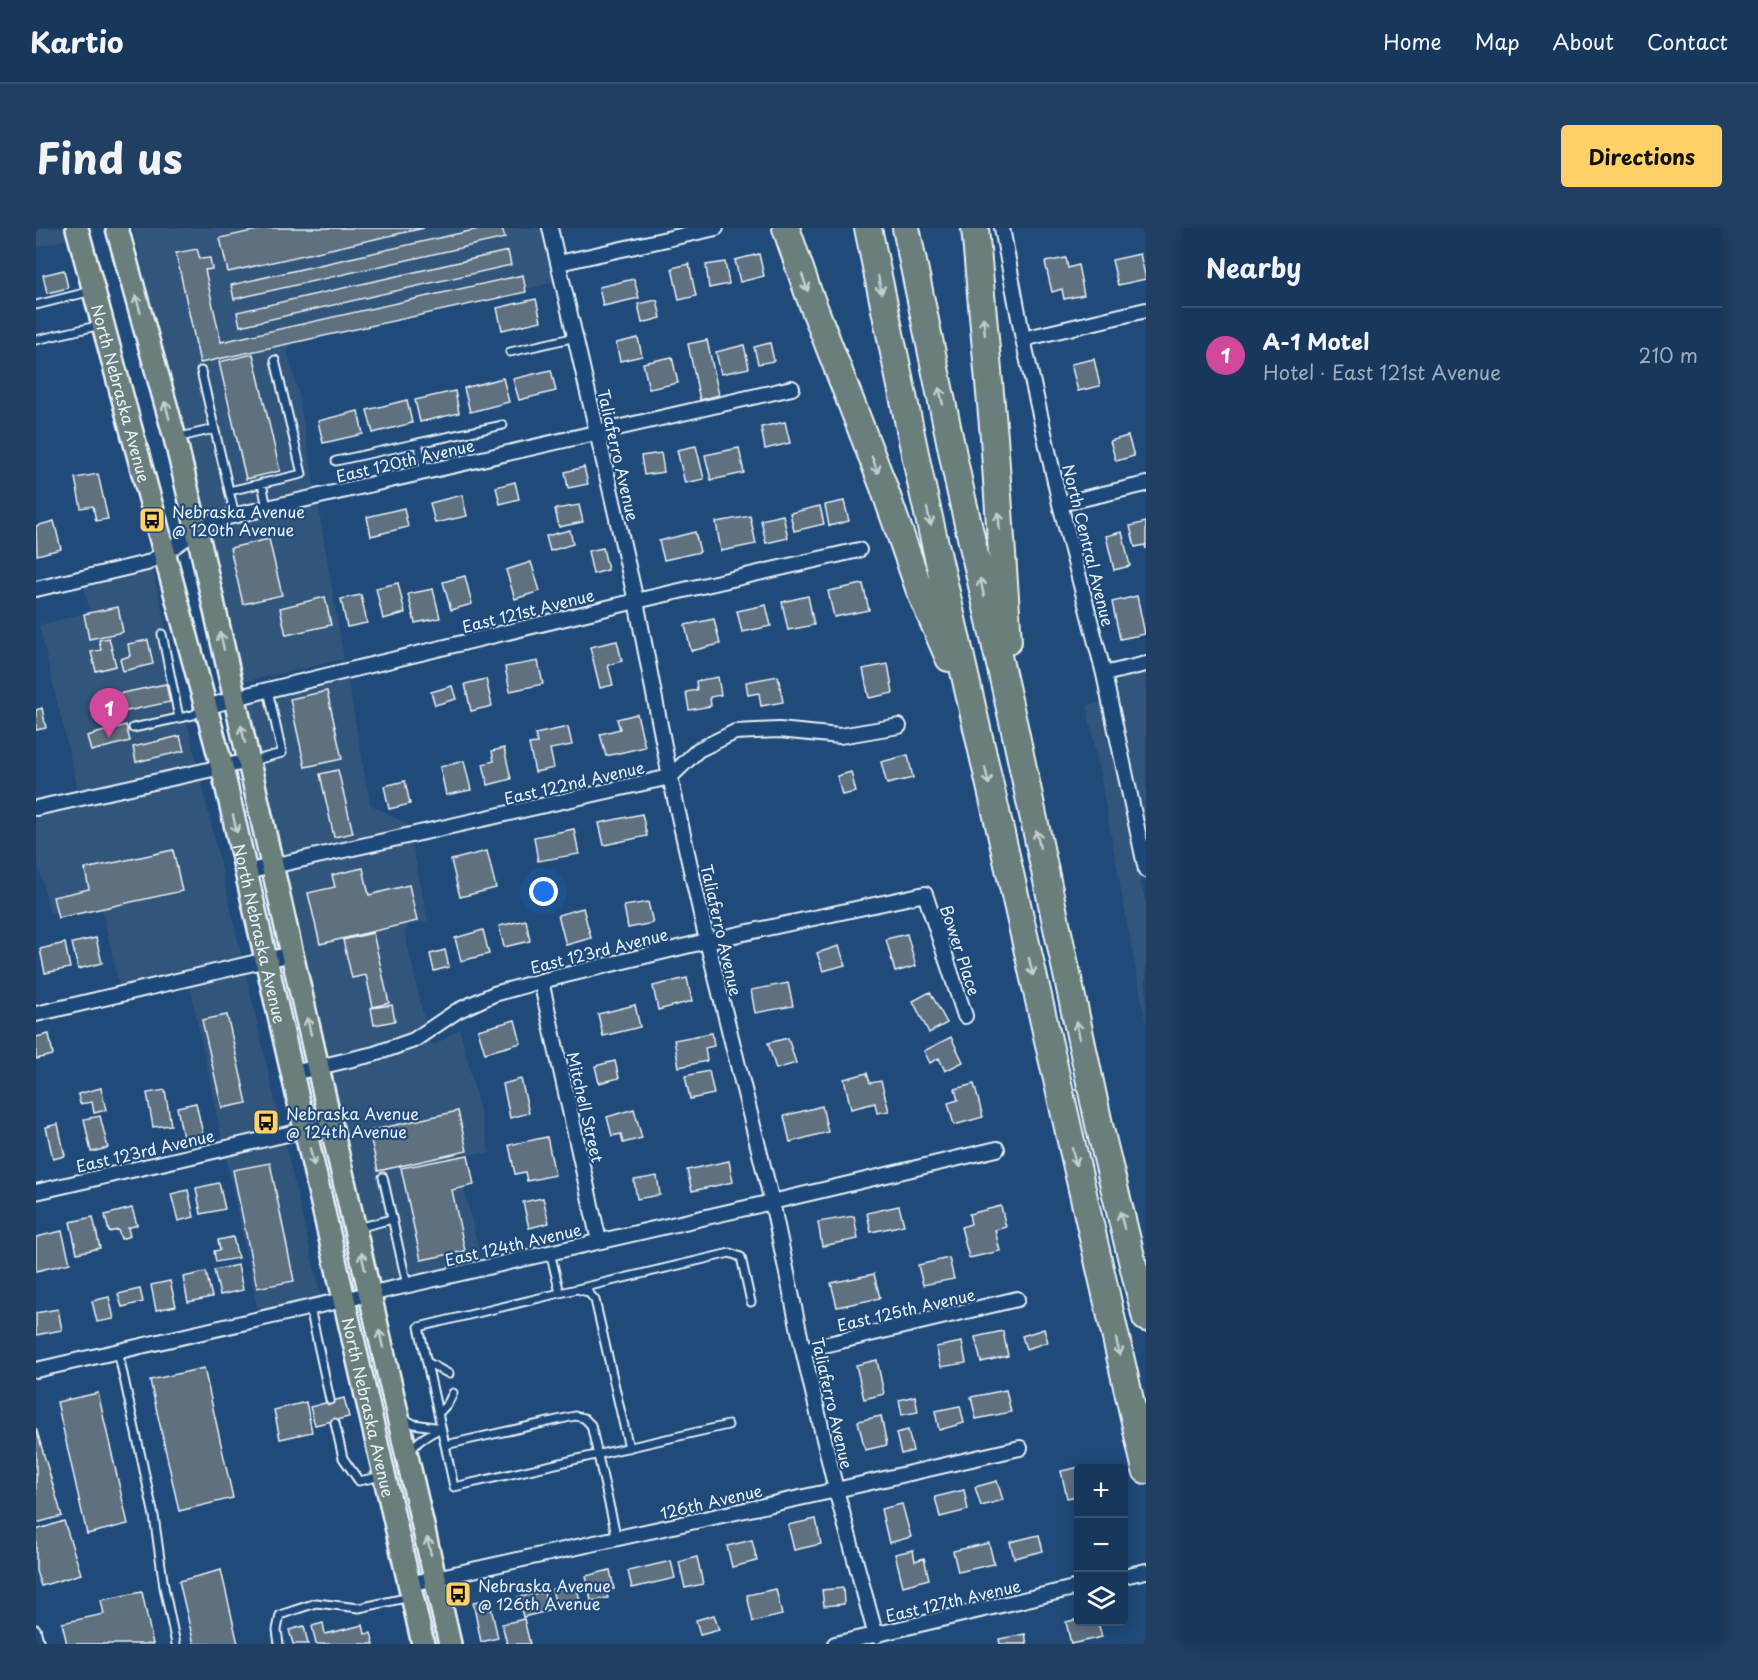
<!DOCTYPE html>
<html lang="en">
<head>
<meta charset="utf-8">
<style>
  body { margin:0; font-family:"Playpen Sans",sans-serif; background:#203f62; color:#f1f3f6 }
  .controls { position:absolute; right:18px; bottom:18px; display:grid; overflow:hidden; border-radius:6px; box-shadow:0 3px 15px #0003 }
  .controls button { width:54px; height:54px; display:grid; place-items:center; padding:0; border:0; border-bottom:2px solid #365272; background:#17385c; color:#f1f3f6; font:30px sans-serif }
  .you { position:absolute; left:508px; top:664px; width:21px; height:21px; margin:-15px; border:4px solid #fff; border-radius:50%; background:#1a73e8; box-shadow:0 0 0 9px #1a73e833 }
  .badge { display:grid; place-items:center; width:39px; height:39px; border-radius:50%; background:#ffd166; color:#fff; font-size:20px; font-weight:700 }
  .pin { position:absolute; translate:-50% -50px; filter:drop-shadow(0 2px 3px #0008) }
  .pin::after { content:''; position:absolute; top:32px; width:21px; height:18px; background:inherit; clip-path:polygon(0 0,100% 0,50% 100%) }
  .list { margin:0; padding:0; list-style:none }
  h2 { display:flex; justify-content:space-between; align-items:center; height:78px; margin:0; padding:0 24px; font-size:26px }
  h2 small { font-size:20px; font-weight:400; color:#9eacbb }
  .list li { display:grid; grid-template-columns:39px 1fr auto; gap:18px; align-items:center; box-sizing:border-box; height:96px; padding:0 24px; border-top:2px solid #365272 }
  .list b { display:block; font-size:22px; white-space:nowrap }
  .list p { margin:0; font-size:20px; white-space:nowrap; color:#9eacbb }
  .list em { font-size:20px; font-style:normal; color:#9eacbb }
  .icon { flex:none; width:33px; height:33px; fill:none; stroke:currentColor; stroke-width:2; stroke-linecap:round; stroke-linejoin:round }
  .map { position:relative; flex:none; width:1110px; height:1416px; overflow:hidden; border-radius:6px }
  header { display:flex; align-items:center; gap:36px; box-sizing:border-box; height:84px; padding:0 30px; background:#17385c; border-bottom:2px solid #365272 }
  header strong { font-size:28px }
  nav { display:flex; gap:33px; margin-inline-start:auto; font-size:21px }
  .intro { display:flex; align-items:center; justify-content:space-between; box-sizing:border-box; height:144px; padding:0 36px }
  h1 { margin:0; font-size:42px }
  .button { padding:15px 27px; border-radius:6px; background:#ffd166; color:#111; font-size:21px; font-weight:700 }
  main { display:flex; gap:36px; padding:0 36px }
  aside { flex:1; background:#17385c; border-radius:6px; box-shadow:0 3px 15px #0003 }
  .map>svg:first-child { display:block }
</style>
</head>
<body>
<header>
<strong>Kartio</strong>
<nav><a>Home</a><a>Map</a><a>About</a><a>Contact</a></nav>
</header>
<div class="intro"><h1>Find us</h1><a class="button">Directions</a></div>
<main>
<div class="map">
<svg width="1110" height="1416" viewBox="0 0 1110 1416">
  <rect width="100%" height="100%" fill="#1f4a7a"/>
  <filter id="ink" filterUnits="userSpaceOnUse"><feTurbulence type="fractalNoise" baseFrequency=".0167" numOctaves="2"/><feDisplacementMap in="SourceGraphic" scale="12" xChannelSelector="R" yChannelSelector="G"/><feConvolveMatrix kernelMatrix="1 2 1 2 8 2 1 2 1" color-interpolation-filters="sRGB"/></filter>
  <g filter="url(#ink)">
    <!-- built -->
    <path fill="#32557c" d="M0 0H34L36 10 0 19Z
      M97 0H506L520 54 255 117 252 120V125L263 168 279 261 177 284 165 290 135 166Z
      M282 277 308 431 203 455 169 306 182 300Z
      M117 342 161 536 42 562 3 397 54 384 48 359Z
      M1110 445V598L1078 453Z
      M311 447 334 576 371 596 372 599 241 628 207 471Z
      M1066 474 1110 677V797L1051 477Z
      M165 552 206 729 83 758 66 681 64 678 59 676 14 686 0 627V589Z
      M376 616 392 693 372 698 369 704 389 795 375 804 335 818 288 829 245 645Z
      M210 745 245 899 186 913 154 758Z
      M424 801 454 925 420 927 445 1031 340 1056 291 845 340 834 381 820 393 812 396 816H400Z
      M249 915 285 1069 222 1083 190 929Z"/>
    <!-- building -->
    <path fill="#5f6f7f" stroke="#e8f1f8" stroke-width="1.5" d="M230 0H388L192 44 184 10Z
      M447 0H466L469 10 198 71 195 57Z
      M161 21 164 31 174 30 176 41 169 42 185 114 487 47 490 64 164 135 140 25Z
      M472 23 475 37 204 98 201 84Z
      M723 26 728 48 704 54 699 32Z
      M1104 26 1110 51 1082 57 1076 32Z
      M1030 30 1032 40 1042 37 1048 67 1028 71 1026 61 1016 64 1009 34Z
      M689 34 693 56 673 60 670 37Z
      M653 36 660 68 643 72 636 40Z
      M28 42 32 60 11 65 7 47Z
      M598 51 603 70 567 78 563 59Z
      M500 71 505 93 466 102 461 80Z
      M621 72 625 90 606 95 602 76Z
      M602 110 606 128 584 133 580 115Z
      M671 112 683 167 664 172 652 116Z
      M734 115 738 133 722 136 718 119Z
      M708 117 713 140 685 146 680 124Z
      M217 126 244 243 210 251 183 134Z
      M636 129 642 155 613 161 607 135Z
      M1058 131 1064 158 1042 163 1035 136Z
      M515 142 520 163 483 172 477 151Z
      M467 150 473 174 434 184 428 160Z
      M419 163 423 185 384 194 379 172Z
      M371 172 376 195 337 205 331 182Z
      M322 183 327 206 287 215 282 193Z
      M749 194 754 215 729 221 725 199Z
      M1092 208 1098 228 1080 233 1074 213Z
      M660 218 668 251 649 255 641 222Z
      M703 220 708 245 675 252 669 227Z
      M625 225 628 244 608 247 605 228Z
      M548 239 552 256 532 260 529 244Z
      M62 246 72 291 60 293 57 278 45 280 39 250Z
      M479 254 483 271 464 276 460 259Z
      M426 267 431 288 399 295 394 275Z
      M808 273 813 293 793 298 789 277Z
      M543 277 547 294 523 299 519 281Z
      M784 278 788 296 758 303 754 285Z
      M368 280 372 299 335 308 331 289Z
      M747 287 752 310 730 315 725 292Z
      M714 288 720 316 685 323 680 294Z
      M18 293 25 321 1 327 0 298Z
      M1110 294V321L1109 317 1099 319 1094 298Z
      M534 302 537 316 514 323 510 308Z
      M659 304 664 324 628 332 623 313Z
      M1086 304 1094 338 1078 342 1070 308Z
      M233 311 246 367 207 376 194 320Z
      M567 320 572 342 557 346 552 323Z
      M495 334 504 363 479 371 470 342Z
      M429 348 436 376 415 382 407 354Z
      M362 355 369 385 347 391 340 360Z
      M827 356 833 382 798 389 792 363Z
      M397 361 404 390 379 395 372 366Z
      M325 367 331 395 311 399 305 371Z
      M772 368 778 397 752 402 746 374Z
      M1101 368 1109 406 1084 411 1076 374Z
      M289 369 295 397 250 407 244 380Z
      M730 377 735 398 706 404 701 383Z
      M82 379 87 404 53 411 48 386Z
      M678 391 684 416 655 423 649 397Z
      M73 410 80 438 60 443 55 424 65 422 63 412Z
      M112 412 117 436 87 443 84 431 94 428 92 416Z
      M581 413 586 433 572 437 577 457 564 460 554 419Z
      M502 433 507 456 474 463 469 439Z
      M852 436 857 465 833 470 827 441Z
      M742 448 747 474 725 478 723 465 712 467 710 454Z
      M682 449 685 467 674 469 675 478 653 482 650 464 661 462 660 453Z
      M450 451 456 478 435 483 429 456Z
      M130 456 134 474 71 487 67 469Z
      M416 458 420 471 399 477 395 464Z
      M291 463 306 531 269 539 254 471Z
      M6 480 10 500 0 502V482Z
      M601 486 609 519 570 528 564 506 584 501 581 491Z
      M90 497 94 513 55 523 51 508Z
      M532 499 536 517 514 521 518 540 499 544 493 516 501 515 499 506Z
      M144 508 148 523 100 534 97 519Z
      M468 520 475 551 452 557 447 536 458 533 456 523Z
      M872 527 877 550 851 556 845 534Z
      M428 533 435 562 410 567 404 539Z
      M302 542 317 605 298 609 284 546Z
      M815 544 820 564 806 567 801 548Z
      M369 553 374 576 353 581 348 558Z
      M606 586 611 608 568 617 563 595Z
      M538 601 543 626 502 633 498 609Z
      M137 622 146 663 22 690 17 669 53 661 49 641Z
      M451 623 460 660 424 669 415 632Z
      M327 640 333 667 373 657 381 693 284 716 272 665 299 659 296 647Z
      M612 674 617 695 592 700 588 678Z
      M547 680 555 710 530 717 522 687Z
      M490 692 494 713 468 719 463 698Z
      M447 702 453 726 425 733 419 710Z
      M337 705 353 775 337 779 330 747 316 750 307 712Z
      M871 706 880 738 859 744 850 711Z
      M60 710 66 735 42 741 36 715Z
      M29 715 34 740 9 745 4 721Z
      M803 718 809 737 787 743 781 725Z
      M409 722 413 739 398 743 394 726Z
      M651 750 656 773 622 782 617 758Z
      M752 755 757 778 719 785 715 762Z
      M894 764 911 795 893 805 877 773Z
      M356 777 359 793 338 797 335 780Z
      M599 777 604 799 567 808 562 786Z
      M191 787 211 875 186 880 166 792Z
      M479 792 485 815 449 825 442 802Z
      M676 805 678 818 669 820 671 833 643 839 638 812Z
      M13 806 17 827 0 831V809Z
      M915 809 927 834 909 843 903 830 894 835 888 823Z
      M752 810 760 835 740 841 732 815Z
      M579 833 583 850 563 855 559 838Z
      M673 843 678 866 654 871 649 848Z
      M831 845 834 855 845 853 853 883 841 885 839 875 815 881 808 851Z
      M485 851 493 885 474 890 467 856Z
      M938 856 947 889 918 897 912 875 922 872 919 861Z
      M65 860 70 882 58 885 56 874 44 876 42 866Z
      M129 862 135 897 117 899 111 865Z
      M160 875 167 906 147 910 141 879Z
      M786 878 792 904 754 914 748 888Z
      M598 881 606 910 587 915 585 906 576 908 571 889Z
      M422 883 431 923 342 943 333 903Z
      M64 888 72 920 55 924 48 891Z
      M22 896 29 928 17 931 10 899Z
      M511 909 519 947 491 953 489 944 479 946 473 917Z
      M432 927 438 957 416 962 429 1023 385 1032 365 940Z
      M693 933 697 954 656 963 651 942Z
      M234 935 258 1053 221 1060 197 942Z
      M621 948 624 967 601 971 598 952Z
      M183 955 189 981 165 986 160 960Z
      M152 962 158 989 142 993 135 966Z
      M507 970 513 995 493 1000 487 974Z
      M863 978 868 997 835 1004 831 985Z
      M965 978 970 999 959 1002 964 1023 933 1030 925 999 935 996 933 986Z
      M96 980 101 997 92 1000 94 1008 85 1011 82 1002 73 1004 69 987Z
      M818 988 822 1011 786 1018 782 994Z
      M57 989 64 1020 41 1025 34 994Z
      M26 1003 34 1035 0 1043V1009Z
      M197 1009 202 1030 180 1034 178 1023 184 1022 182 1012Z
      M913 1030 918 1051 887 1057 882 1037Z
      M202 1037 207 1062 184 1067 178 1042Z
      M170 1044 176 1069 152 1074 147 1049Z
      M838 1046 844 1070 801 1079 795 1055Z
      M134 1053 140 1078 120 1082 115 1057Z
      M104 1061 107 1074 86 1079 82 1066Z
      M73 1069 78 1091 61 1094 56 1073Z
      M22 1081 26 1102 0 1107V1085Z
      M1008 1101 1012 1114 990 1121 986 1108Z
      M967 1103 972 1128 945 1134 939 1109Z
      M926 1114 930 1135 905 1139 900 1119Z
      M841 1132 848 1166 828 1171 820 1137Z
      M168 1140 197 1270 143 1283 114 1152Z
      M970 1162 975 1184 940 1191 935 1169Z
      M62 1165 92 1296 51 1306 21 1174Z
      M879 1168 882 1184 866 1187 863 1172Z
      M308 1170 313 1189 279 1197 274 1179Z
      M270 1174 276 1204 244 1211 238 1182Z
      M924 1178 928 1195 903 1202 899 1183Z
      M845 1188 851 1217 829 1222 822 1193Z
      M0 1200 26 1288 0 1295Z
      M872 1202 877 1223 865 1226 860 1205Z
      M1044 1239 1045 1240H1042V1268L1031 1270 1025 1243Z
      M961 1253 967 1272 945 1278 939 1259Z
      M928 1262 932 1282 904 1289 899 1269Z
      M866 1276 875 1309 853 1315 845 1281Z
      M780 1291 785 1316 758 1322 752 1297Z
      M28 1293 45 1346 5 1358 0 1343V1302Z
      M1003 1307 1007 1323 978 1330 974 1314Z
      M716 1312 721 1333 696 1339 691 1318Z
      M953 1315 958 1336 922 1344 917 1323Z
      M877 1322 879 1333 888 1330 893 1351 867 1358 859 1326Z
      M661 1329 667 1356 649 1360 643 1334Z
      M635 1333 639 1350 596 1360 592 1343Z
      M185 1342 202 1416H158L143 1353Z
      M574 1342 578 1361 570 1363 572 1370 555 1373 550 1348Z
      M540 1356 545 1377 521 1382 516 1361Z
      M807 1360 808 1376 788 1378 786 1362Z
      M740 1361 746 1387 717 1394 711 1367Z
      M106 1364 117 1416H31L26 1395 68 1386 65 1372Z
      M508 1364 512 1383 487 1389 482 1369Z
      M453 1371 462 1410 445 1414 437 1374Z
      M678 1387 683 1402 664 1407 660 1392Z
      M488 1391 494 1416H471L466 1396Z
      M1042 1391V1394H1062L1066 1409 1035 1416 1030 1394Z
      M287 1395 289 1406 327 1397 329 1406 335 1405 338 1416H280L276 1398Z
      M268 1398 272 1416H257L253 1402Z
      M989 1406 991 1416H964L963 1411Z"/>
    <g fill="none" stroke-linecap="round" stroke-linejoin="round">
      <defs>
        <path id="lane" d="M0 77 56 63
          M0 112 65 97
          M474 124 540 109
          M165 143 199 288
          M140 210 178 201
          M382 215 467 197
          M300 233 382 215 389 244
          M226 255 231 280
          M193 263 266 246 239 132
          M126 406 143 490
          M97 500 157 487 168 480
          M216 533 246 525 232 462
          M347 949 371 1057
          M321 1000 356 991
          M544 1062 552 1064 559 1072 593 1220
          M524 1065 694 1025 705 1029 715 1074
          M274 1080 294 1172
          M82 1123 118 1288 128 1359 140 1416
          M391 1134 413 1146
          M402 1186 412 1175 417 1165
          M367 1190 378 1196 405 1200
          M299 1195 307 1230 323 1253 346 1248
          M409 1217 383 1099 524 1065 514 1024
          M375 1224C380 1212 394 1206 405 1200
          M581 1311 555 1197 548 1190 539 1188 409 1217 418 1259 692 1197
          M0 1401 4 1416
          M243 1416 241 1402 244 1387 280 1375 323 1380 374 1369"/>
        <path id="street" d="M514 0 600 373 634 549 671 713 736 974 767 1122 800 1262 840 1408
          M966 0 987 111 1024 276 1068 446 1110 642
          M523 35 680 0
          M987 111 1110 82
          M1024 276 1110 256
          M0 361 111 335 129 325 161 302 179 292 756 160
          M1068 446 1110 436
          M171 479 211 467 600 373 823 322
          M0 580 213 533
          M210 644 634 549 662 522 699 504 743 502 804 508 863 498
          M505 753 563 1013
          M0 786 256 726
          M257 845 338 826 378 812 421 783 458 766 505 753 671 713 889 666 929 788
          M0 964 295 896
          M767 1122 981 1071
          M0 1142 736 974 961 921
          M1088 1348 1110 1343
          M373 1356 800 1262 984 1220
          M799 1416 1042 1359"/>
        <g id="primary">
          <path id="s1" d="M41 0 186 539 387 1416"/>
          <path d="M81 0 139 210 161 302 256 726 414 1416"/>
        </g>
        <path id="highway" d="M750 0 772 64 847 257 884 363 913 430
          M832 0 886 259 1110 1242
          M870 0 924 261 978 498 1064 901 1110 1090
          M939 0 958 209 972 413"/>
      </defs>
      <!-- lane casing -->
      <use href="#lane" stroke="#e8f1f8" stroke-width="11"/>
      <!-- street casing -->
      <use href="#street" stroke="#e8f1f8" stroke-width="18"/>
      <!-- primary casing -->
      <use href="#primary" stroke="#e8f1f8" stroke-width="26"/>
      <!-- highway casing -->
      <use href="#highway" stroke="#e8f1f8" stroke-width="30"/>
      <!-- lane -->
      <use href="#lane" stroke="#1f4a7a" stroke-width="7"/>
      <!-- street -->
      <use href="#street" stroke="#1f4a7a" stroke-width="14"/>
      <!-- primary -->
      <use href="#primary" stroke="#6b7f7c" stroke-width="21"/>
      <!-- highway -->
      <use href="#highway" stroke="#6b7f7c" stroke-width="26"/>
    </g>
    <!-- one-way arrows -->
    <defs><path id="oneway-shaft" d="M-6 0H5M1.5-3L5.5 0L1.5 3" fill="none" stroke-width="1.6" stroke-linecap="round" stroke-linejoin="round" transform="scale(1.5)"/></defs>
    <g stroke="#c2cfd3">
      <use href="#oneway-shaft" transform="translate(769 55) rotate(71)"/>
      <use href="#oneway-shaft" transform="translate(844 57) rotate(78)"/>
      <use href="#oneway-shaft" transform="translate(102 76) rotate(-106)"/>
      <use href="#oneway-shaft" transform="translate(948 98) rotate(-96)"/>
      <use href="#oneway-shaft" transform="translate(905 168) rotate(-102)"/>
      <use href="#oneway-shaft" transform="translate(131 182) rotate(-105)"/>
      <use href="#oneway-shaft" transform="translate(839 237) rotate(69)"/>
      <use href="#oneway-shaft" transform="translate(893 289) rotate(77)"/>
      <use href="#oneway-shaft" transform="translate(963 293) rotate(-94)"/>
      <use href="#oneway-shaft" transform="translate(946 359) rotate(-103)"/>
      <use href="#oneway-shaft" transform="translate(186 413) rotate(-103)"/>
      <use href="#oneway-shaft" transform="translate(207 506) rotate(-103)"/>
      <use href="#oneway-shaft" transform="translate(951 548) rotate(77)"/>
      <use href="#oneway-shaft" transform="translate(199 596) rotate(77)"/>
      <use href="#oneway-shaft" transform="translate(1002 611) rotate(-102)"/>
      <use href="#oneway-shaft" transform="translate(995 739) rotate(77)"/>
      <use href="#oneway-shaft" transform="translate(273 798) rotate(-103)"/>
      <use href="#oneway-shaft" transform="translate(1042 802) rotate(-102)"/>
      <use href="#oneway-shaft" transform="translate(276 929) rotate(77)"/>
      <use href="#oneway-shaft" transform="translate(1038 929) rotate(77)"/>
      <use href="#oneway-shaft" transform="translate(1086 992) rotate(-104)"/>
      <use href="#oneway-shaft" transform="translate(327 1033) rotate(-103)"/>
      <use href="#oneway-shaft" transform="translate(345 1111) rotate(-103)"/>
      <use href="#oneway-shaft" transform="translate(1082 1119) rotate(77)"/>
      <use href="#oneway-shaft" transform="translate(393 1318) rotate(-103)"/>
    </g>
  </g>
  <!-- icons -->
  <defs>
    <symbol id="bus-square" viewBox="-11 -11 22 22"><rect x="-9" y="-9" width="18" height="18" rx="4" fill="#ffd166" stroke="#1f4a7a"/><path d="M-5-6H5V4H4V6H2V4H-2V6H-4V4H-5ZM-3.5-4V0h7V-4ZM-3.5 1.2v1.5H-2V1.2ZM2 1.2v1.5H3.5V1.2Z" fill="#111"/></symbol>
  </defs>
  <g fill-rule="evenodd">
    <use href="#bus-square" x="101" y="277" width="30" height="30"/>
    <use href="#bus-square" x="215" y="879" width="30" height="30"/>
    <use href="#bus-square" x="407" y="1351" width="30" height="30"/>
  </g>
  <g text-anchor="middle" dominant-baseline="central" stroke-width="4.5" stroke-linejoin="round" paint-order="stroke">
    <!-- street labels -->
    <g font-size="16" fill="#e8f1f8" stroke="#1f4a7a">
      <text stroke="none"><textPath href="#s1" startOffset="171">North Nebraska Avenue</textPath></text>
      <text transform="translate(583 227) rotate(77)">Taliaferro Avenue</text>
      <text transform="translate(369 232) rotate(-13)">East 120th Avenue</text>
      <text transform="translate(1053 317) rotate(76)">North Central Avenue</text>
      <text transform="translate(492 382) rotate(-14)">East 121st Avenue</text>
      <text transform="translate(538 554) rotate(-13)">East 122nd Avenue</text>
      <text transform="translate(686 702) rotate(77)">Taliaferro Avenue</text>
      <text stroke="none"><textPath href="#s1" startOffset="729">North Nebraska Avenue</textPath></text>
      <text transform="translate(563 722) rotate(-14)">East 123rd Avenue</text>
      <text transform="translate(925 722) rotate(72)">Bower Place</text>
      <text transform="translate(550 879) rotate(77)">Mitchell Street</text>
      <text transform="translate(109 922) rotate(-13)">East 123rd Avenue</text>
      <text transform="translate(477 1016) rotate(-13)">East 124th Avenue</text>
      <text transform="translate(870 1081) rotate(-13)">East 125th Avenue</text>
      <text transform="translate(797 1175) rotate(77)">Taliaferro Avenue</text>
      <text stroke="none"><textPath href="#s1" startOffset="1215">North Nebraska Avenue</textPath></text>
      <text transform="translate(675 1273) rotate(-13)">126th Avenue</text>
      <text transform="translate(917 1372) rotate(-13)">East 127th Avenue</text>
    </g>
    <!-- poi labels -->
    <g font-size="16" fill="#e8f1f8" stroke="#1f4a7a" text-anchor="start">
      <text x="136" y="283">Nebraska Avenue<tspan x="136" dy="18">@ 120th Avenue</tspan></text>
      <text x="250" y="885">Nebraska Avenue<tspan x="250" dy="18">@ 124th Avenue</tspan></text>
      <text x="442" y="1357">Nebraska Avenue<tspan x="442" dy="18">@ 126th Avenue</tspan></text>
    </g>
  </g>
</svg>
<div class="controls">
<button>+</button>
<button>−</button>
<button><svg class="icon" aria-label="layers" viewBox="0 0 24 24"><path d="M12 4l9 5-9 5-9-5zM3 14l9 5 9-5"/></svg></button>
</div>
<div class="you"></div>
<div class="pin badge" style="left:73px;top:510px;background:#d1479c">1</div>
</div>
<aside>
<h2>Nearby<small></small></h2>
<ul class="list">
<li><span class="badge" style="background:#d1479c">1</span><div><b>A-1 Motel</b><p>Hotel · East 121st Avenue</p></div><em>210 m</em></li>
</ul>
</aside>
</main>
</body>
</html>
